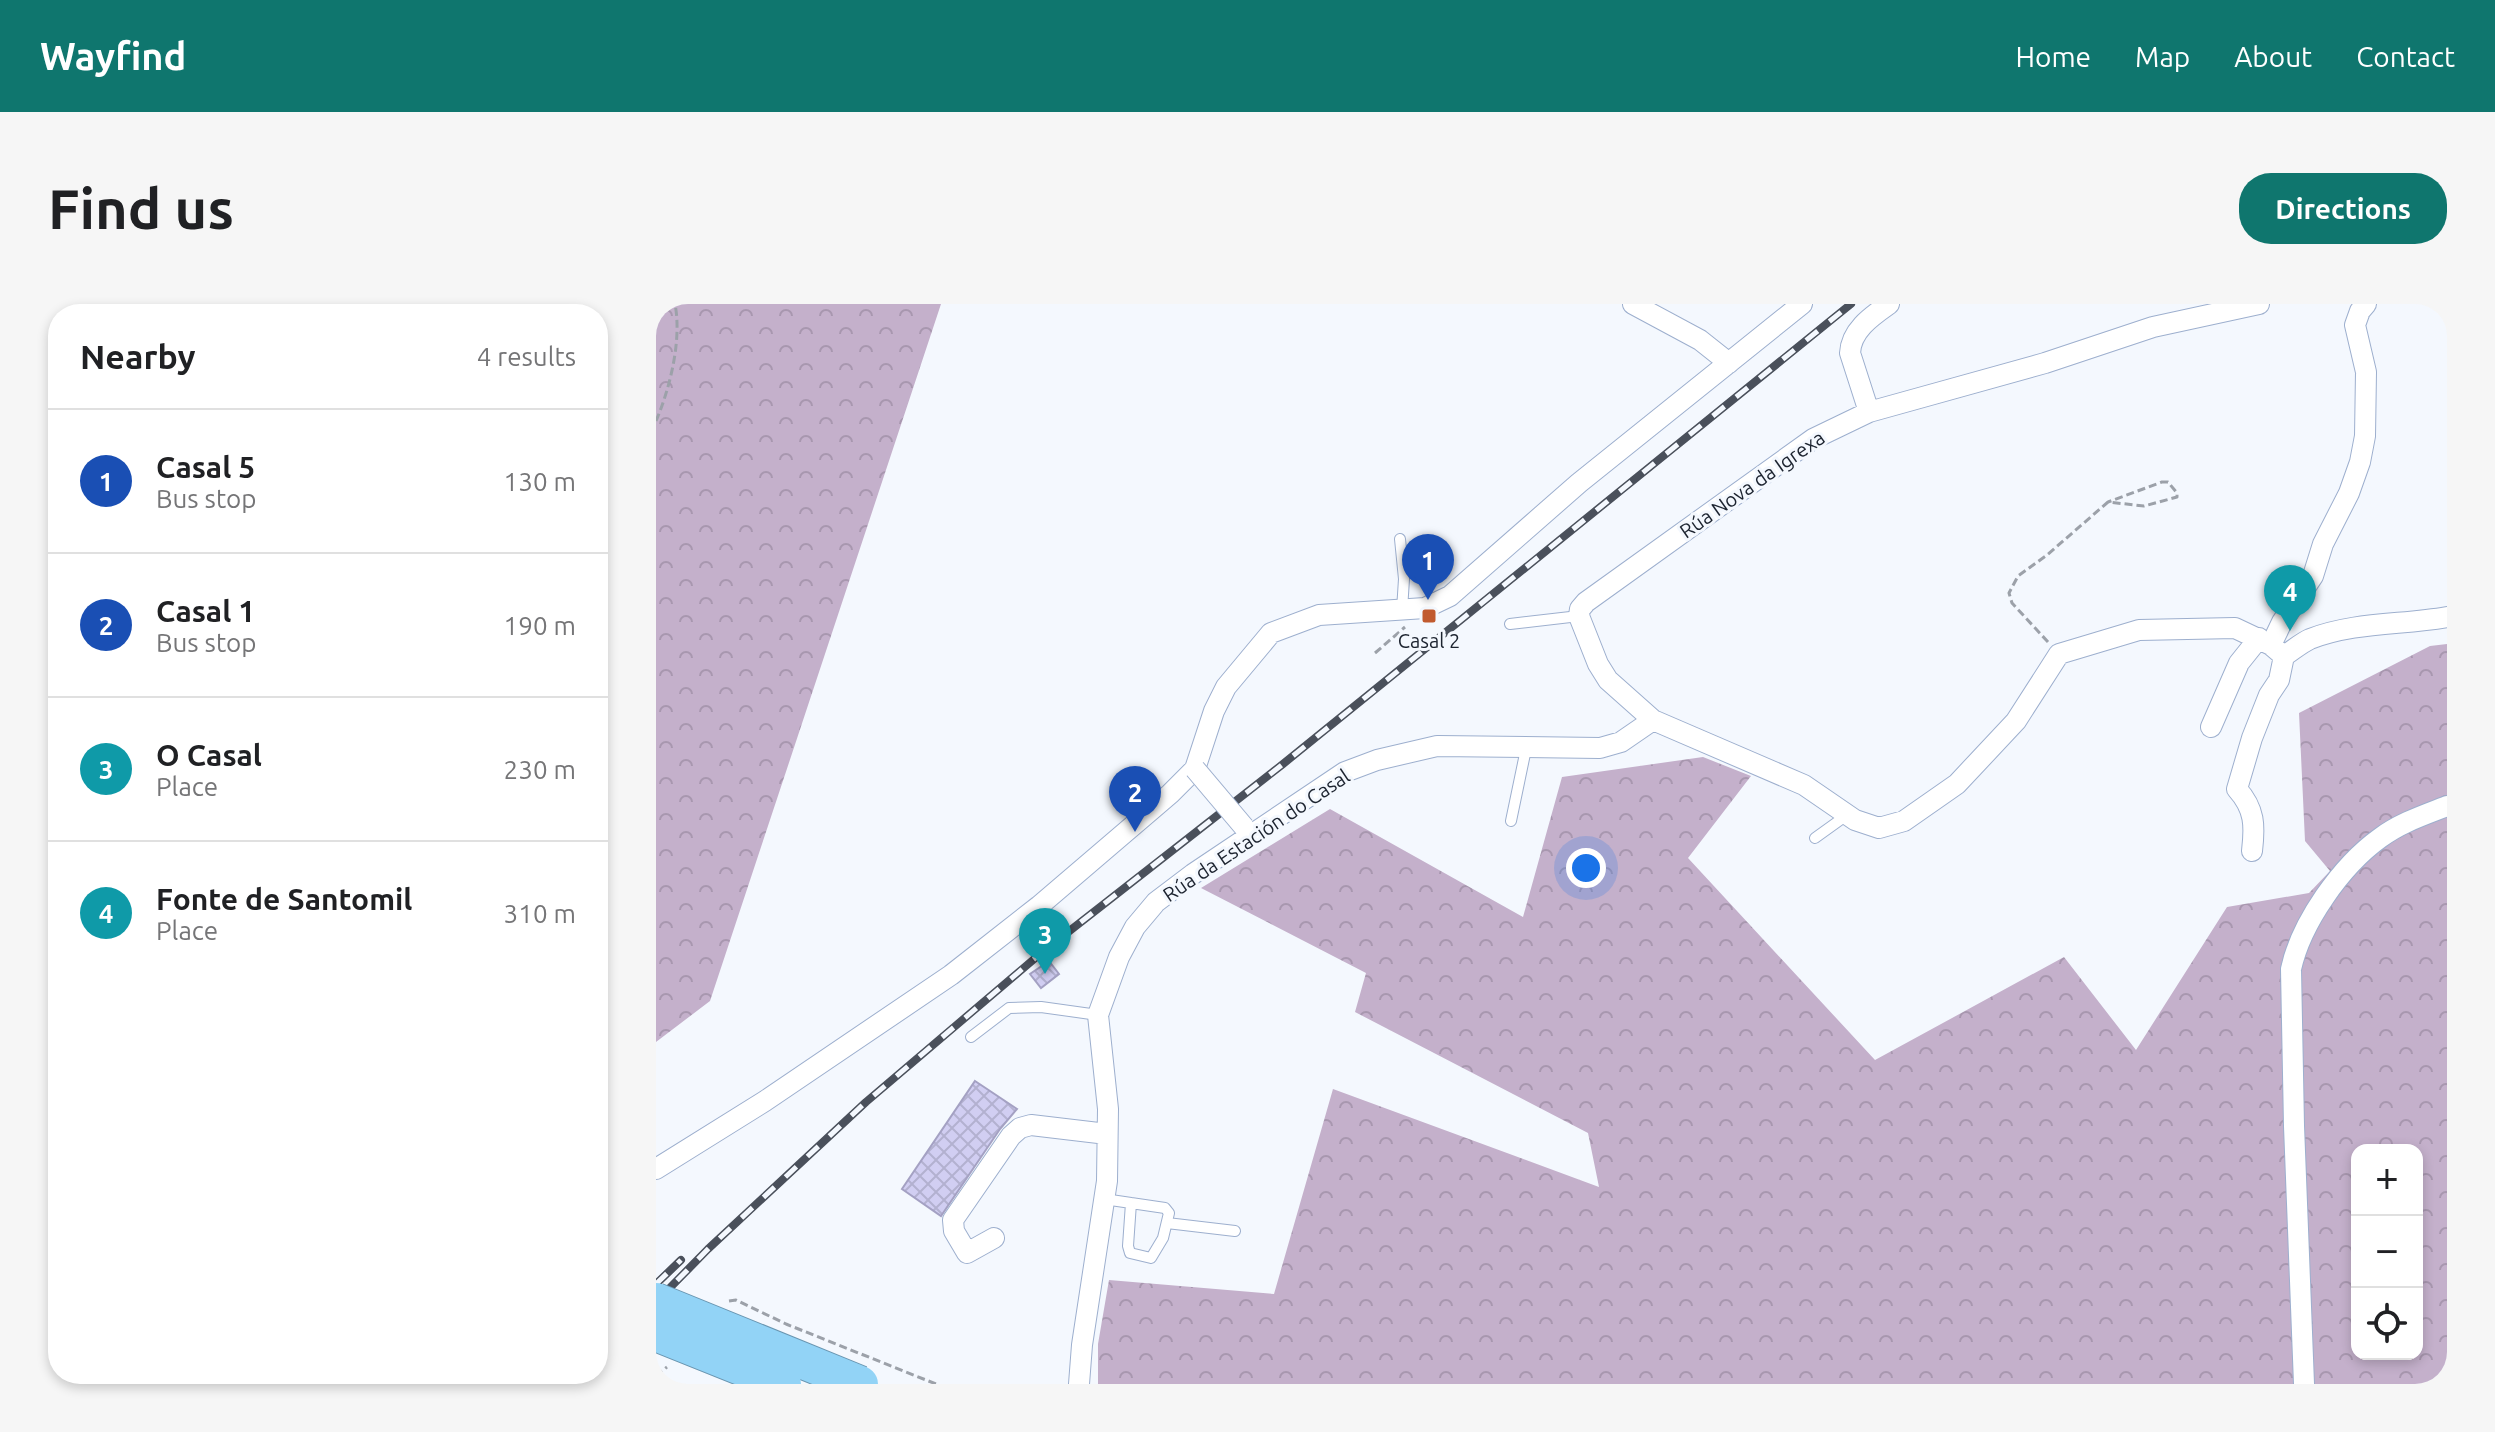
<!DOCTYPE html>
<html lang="en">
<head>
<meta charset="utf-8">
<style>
  body { margin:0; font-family:Ubuntu,sans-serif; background:#f6f6f6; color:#202124 }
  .controls { position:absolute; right:24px; bottom:24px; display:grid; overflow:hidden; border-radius:16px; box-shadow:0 4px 12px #0003 }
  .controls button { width:72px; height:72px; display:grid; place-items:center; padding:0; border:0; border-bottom:2px solid #e0e0e0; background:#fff; color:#202124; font:40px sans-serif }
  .you { position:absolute; left:930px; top:564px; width:28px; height:28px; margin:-20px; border:6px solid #fff; border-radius:50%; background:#1a73e8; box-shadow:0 0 0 12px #1a73e833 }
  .badge { display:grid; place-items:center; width:52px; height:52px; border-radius:50%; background:#0f766e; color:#fff; font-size:26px; font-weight:700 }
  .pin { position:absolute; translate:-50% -66px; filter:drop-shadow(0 2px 4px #0008) }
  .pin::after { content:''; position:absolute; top:42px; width:28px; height:24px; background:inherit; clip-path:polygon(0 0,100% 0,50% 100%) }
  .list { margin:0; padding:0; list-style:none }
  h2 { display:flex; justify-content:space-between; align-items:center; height:104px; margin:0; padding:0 32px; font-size:34px }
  h2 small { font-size:26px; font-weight:400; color:#757577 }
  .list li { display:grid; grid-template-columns:52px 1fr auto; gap:24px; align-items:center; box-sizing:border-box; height:144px; padding:0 32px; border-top:2px solid #e0e0e0 }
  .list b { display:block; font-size:30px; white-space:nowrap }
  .list p { margin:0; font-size:26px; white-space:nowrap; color:#757577 }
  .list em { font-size:26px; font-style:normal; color:#757577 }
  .icon { flex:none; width:44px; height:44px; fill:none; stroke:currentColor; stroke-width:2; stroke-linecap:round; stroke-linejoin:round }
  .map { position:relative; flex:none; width:1791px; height:1080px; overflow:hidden; border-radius:32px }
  header { display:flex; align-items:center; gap:48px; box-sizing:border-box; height:112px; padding:0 40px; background:#0f766e; color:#fff }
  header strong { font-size:38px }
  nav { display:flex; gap:44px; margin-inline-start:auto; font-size:28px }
  .intro { display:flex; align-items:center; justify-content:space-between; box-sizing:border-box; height:192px; padding:0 48px }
  h1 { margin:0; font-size:56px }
  .button { padding:20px 36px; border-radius:32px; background:#0f766e; color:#fff; font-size:28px; font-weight:700 }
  main { display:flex; gap:48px; padding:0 48px }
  aside { flex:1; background:#fff; border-radius:32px; box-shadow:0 4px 12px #0003 }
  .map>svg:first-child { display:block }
</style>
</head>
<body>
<header>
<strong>Wayfind</strong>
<nav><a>Home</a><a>Map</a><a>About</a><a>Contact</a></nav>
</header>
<div class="intro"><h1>Find us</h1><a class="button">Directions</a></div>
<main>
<aside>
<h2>Nearby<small>4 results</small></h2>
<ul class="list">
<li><span class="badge" style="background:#1a4fb4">1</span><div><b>Casal 5</b><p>Bus stop</p></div><em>130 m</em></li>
<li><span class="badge" style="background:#1a4fb4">2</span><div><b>Casal 1</b><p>Bus stop</p></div><em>190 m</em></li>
<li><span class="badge" style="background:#0f9aa8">3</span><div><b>O Casal</b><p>Place</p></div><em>230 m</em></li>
<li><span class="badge" style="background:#0f9aa8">4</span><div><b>Fonte de Santomil</b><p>Place</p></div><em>310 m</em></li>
</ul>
</aside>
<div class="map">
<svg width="1791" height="1080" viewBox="0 0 1791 1080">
  <defs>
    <pattern id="forest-crowns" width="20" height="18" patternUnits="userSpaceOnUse" patternTransform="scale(2)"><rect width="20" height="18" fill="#c4b0cb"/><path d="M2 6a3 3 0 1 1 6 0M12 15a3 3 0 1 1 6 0" fill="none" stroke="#a897af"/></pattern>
    <pattern id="building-cross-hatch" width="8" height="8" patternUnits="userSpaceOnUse" patternTransform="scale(2)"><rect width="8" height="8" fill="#d1cef2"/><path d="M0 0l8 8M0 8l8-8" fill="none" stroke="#b3b1d0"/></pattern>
  </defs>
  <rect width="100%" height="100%" fill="#f4f8fe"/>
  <!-- forest -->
  <path fill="url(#forest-crowns)" fill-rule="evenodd" d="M0 0H285L54 697 0 738Z
    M1791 340V1080H442V1040L453 976 618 990 677 785 943 883 932 829 699 708 710 669 545 584 674 505 867 613 906 473 1047 453 1095 472 1032 554 1219 756 1408 653 1480 746 1571 603 1653 589 1674 567 1649 537 1643 409 1774 342ZM1701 846H1761V1050H1701Z"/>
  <!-- building -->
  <path fill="url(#building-cross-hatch)" stroke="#a4a1c3" stroke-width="2" d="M393 657 403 670 385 684 374 670Z
    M319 777 361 805 344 825 285 912 246 885Z"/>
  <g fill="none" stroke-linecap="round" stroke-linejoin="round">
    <defs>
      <path id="lane" d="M744 235 748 275 746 306
        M854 320 923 312
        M855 517 870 445
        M1159 534 1191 511
        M315 733 353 704 385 703 442 711
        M448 895 475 899 472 942 474 949 495 954 507 934 513 909 509 904 475 899
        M511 919 579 927"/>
      <path id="street" d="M977 0 1044 36 1073 59
        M1603 0 1497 23 1389 59 1213 108 1157 135 930 298 924 305 923 312 942 360 952 376 997 416 1148 481 1199 516 1223 524 1248 517 1301 480 1360 417 1403 350 1483 326 1579 324 1615 341
        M1213 108 1194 49C1195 26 1216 12 1233 0
        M1628 352 1615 341 1626 318 1657 272 1667 240 1693 189 1704 158 1709 132 1710 68 1699 21 1704 7 1710 0
        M1555 423 1583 359 1603 334
        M1596 547C1599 522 1599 505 1581 485L1596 434 1613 391 1623 376 1628 352C1636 347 1645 339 1654 335 1698 318 1745 321 1791 313
        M0 865 109 797 295 671 383 602 514 490 539 465 558 407 570 383 615 329 663 311 769 304 794 292 923 179 1146 0
        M338 934 311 949 298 927 297 916 355 832 364 824 375 821 451 830
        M423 1080 426 1041 451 877 452 805 442 711 463 653 479 623 500 598 537 570 689 468 721 456 781 442 944 444 965 438 997 416
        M1648 1080 1638 822 1635 665C1645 619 1685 562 1724 534 1744 519 1768 511 1791 502"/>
    </defs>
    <!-- lane casing -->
    <use href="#lane" stroke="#9dafce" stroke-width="12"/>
    <!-- street casing -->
    <use href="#street" stroke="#9dafce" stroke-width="22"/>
    <!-- path -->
    <path stroke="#9ca1a9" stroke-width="3" stroke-dasharray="8 4" stroke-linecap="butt" d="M0 117C14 84 26 36 19 0
      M1392 338 1356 299 1353 289 1362 272 1391 251 1452 198 1488 202 1521 193V189L1512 178H1506L1452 198
      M719 349 749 323
      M73 997 80 996 130 1020 280 1080
      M0 1072 11 1063"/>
    <!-- lane -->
    <use href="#lane" stroke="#fff" stroke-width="10"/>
    <!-- street -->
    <use href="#street" stroke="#fff" stroke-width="20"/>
    <defs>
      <path id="rail" d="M0 980 25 956
        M0 998 52 945 210 798 384 650 627 460 1195 0"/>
    </defs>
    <!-- rail casing -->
    <use href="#rail" stroke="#4a505b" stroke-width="8"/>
    <!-- rail -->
    <use href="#rail" stroke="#f4f8fe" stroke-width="5" stroke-dasharray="15" stroke-linecap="butt"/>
    <defs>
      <path id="street-bridge" d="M539 465 588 523"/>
      <path id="highway-bridge" d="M0 997 204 1080
        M0 1029 127 1080"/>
    </defs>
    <!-- street-bridge casing -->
    <use href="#street-bridge" stroke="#9dafce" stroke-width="22" stroke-linecap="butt"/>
    <!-- highway-bridge casing -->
    <use href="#highway-bridge" stroke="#6995b0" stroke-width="38" stroke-linecap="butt"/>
    <!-- street-bridge -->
    <use href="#street-bridge" stroke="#fff" stroke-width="20"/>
    <!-- highway-bridge -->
    <use href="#highway-bridge" stroke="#92d3f6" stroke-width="36"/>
  </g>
  <!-- markers -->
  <rect fill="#c15a2f" stroke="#f4f8fe" stroke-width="3" x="765" y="304" width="16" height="16" rx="4"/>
  <g text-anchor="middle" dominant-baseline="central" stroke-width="6" stroke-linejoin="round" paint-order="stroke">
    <!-- street labels -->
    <g font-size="20" fill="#1c232f" stroke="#f4f8fe">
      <text transform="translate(1096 180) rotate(-35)">Rúa Nova da Igrexa</text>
      <text transform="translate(600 531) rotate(-34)">Rúa da Estación do Casal</text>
    </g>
    <!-- poi labels -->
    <g font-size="20" fill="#1c232f" stroke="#f4f8fe">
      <text x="773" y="336">Casal 2</text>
    </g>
  </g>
</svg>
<div class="controls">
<button>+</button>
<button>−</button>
<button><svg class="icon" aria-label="locate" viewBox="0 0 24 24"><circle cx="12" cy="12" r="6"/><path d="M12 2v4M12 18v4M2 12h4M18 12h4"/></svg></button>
</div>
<div class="you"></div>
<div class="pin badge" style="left:772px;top:296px;background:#1a4fb4">1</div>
<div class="pin badge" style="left:479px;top:528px;background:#1a4fb4">2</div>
<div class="pin badge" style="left:389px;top:670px;background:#0f9aa8">3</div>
<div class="pin badge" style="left:1634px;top:327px;background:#0f9aa8">4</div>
</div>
</main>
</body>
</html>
